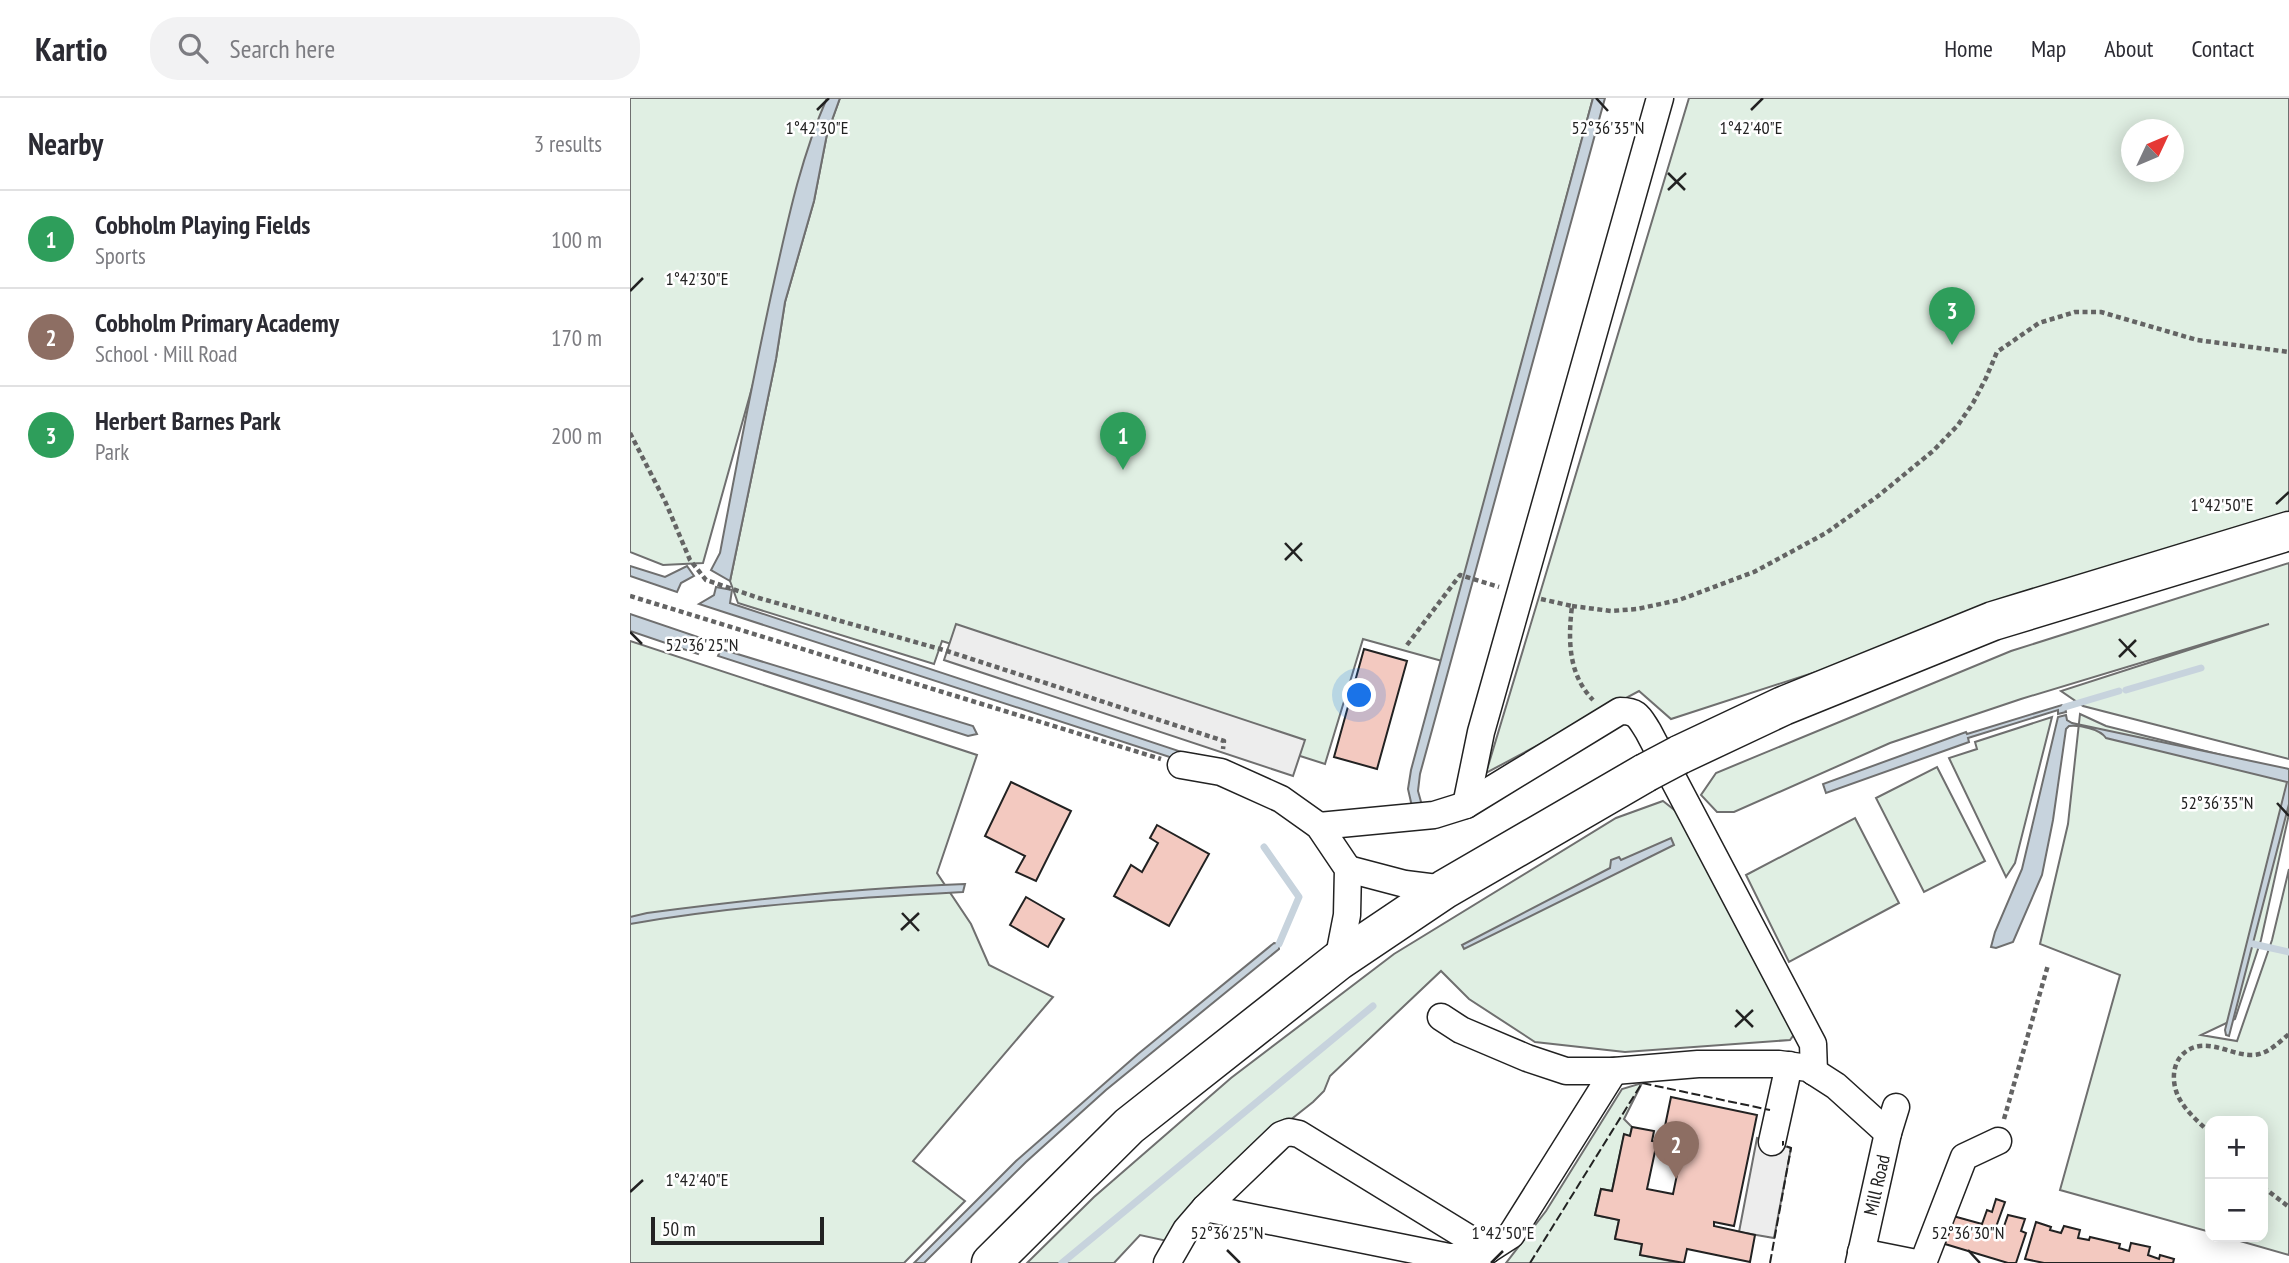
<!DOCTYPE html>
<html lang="en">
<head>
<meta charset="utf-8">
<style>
  body { margin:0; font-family:"PT Sans Narrow",sans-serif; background:#f2f2f3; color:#2b2b33 }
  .controls { position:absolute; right:21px; bottom:21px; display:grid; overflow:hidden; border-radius:14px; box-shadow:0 4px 18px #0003 }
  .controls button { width:63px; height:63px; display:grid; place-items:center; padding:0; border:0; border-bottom:2px solid #e1e1e2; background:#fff; color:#2b2b33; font:35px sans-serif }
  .compass { position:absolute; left:1491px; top:21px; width:63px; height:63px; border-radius:50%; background:#fff; box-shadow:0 4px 18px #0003; rotate:46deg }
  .scale { position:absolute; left:21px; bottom:18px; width:173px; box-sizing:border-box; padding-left:7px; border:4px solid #222; border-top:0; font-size:19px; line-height:24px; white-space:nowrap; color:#222; -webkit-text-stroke:5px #fff; paint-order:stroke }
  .you { position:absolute; left:730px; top:598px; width:24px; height:24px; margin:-18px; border:5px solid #fff; border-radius:50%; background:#1a73e8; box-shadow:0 0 0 10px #1a73e833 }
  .badge { display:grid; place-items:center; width:46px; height:46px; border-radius:50%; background:#1a73e8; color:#fff; font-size:23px; font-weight:700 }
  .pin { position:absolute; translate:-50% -58px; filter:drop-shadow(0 2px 4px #0008) }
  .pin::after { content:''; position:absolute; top:37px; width:24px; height:21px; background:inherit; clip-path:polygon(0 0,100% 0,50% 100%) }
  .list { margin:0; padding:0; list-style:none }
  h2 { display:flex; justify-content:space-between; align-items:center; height:91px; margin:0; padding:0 28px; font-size:30px }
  h2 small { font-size:23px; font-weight:400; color:#7c7c81 }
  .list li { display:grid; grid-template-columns:46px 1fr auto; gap:21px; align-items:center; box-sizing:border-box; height:98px; padding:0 28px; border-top:2px solid #e1e1e2 }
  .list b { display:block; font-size:26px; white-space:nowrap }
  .list p { margin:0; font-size:23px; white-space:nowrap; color:#7c7c81 }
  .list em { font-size:23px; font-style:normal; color:#7c7c81 }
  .icon { flex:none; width:38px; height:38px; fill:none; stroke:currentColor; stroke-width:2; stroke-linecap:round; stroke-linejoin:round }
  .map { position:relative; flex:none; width:1659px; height:1165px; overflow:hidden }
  header { display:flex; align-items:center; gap:42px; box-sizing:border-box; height:98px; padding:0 35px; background:#fff; border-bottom:2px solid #e1e1e2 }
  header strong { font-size:33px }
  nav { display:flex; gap:38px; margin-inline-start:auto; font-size:24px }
  .search { width:490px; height:63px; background:#f2f2f3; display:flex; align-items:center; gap:18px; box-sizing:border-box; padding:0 24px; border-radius:28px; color:#7c7c81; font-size:26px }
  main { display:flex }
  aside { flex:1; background:#fff }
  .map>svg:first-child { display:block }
</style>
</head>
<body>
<header>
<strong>Kartio</strong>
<div class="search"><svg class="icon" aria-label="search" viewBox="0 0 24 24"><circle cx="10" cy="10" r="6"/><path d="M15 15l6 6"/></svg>Search here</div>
<nav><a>Home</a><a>Map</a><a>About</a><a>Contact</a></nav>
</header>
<main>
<aside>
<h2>Nearby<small>3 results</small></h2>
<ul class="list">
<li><span class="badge" style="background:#2e9e5b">1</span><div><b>Cobholm Playing Fields</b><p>Sports</p></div><em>100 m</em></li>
<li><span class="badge" style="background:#8d6e63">2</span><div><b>Cobholm Primary Academy</b><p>School · Mill Road</p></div><em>170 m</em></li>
<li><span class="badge" style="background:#2e9e5b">3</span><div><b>Herbert Barnes Park</b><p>Park</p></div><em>200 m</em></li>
</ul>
</aside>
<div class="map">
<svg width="1659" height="1165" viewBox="0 0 1659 1165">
  <rect width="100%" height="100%" fill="#fff"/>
  <!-- green -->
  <path fill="#e0efe3" stroke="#6f6f6f" stroke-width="2" fill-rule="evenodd" d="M0 0H203L73 465 33 467 0 454Z
    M210 0H963L812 563 733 541 695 666 312 543 304 566 108 505 100 483 146 261 155 204 184 103 197 36Z
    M1059 0H1659V420L1041 621 1009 593 856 675ZM1502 32H1544V74H1502Z
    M1659 465V661L1453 608 1431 593 1639 526 1391 601 1260 645 1104 714H1087L1071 697 1086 675 1381 553Z
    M0 543 347 657 307 775 341 826 359 867 423 899 283 1063 335 1103 274 1165H0Z
    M1450 616 1476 628 1659 674V716L1631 842 1605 921 1571 937 1607 943 1642 842 1659 771V1157L1596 1139H1633V1023H1580V1134L1430 1092 1490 877 1410 846 1438 726Z
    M1422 619 1385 765 1376 779 1319 660 1347 651 1345 644Z
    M1307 669 1355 763 1294 794 1246 700Z
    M1033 703 1052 718 1168 931 1160 942 995 954 905 944 839 901 811 873 700 978 694 993 683 1004 654 1027 537 1143 510 1137 484 1165H397L464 1099 601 980 764 856 986 720Z
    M1225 720 1269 805 1159 864 1116 777Z
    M1012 985 994 1021 1002 1029 1000 1038 994 1037 982 1093 971 1091 965 1117 989 1122 985 1140 1012 1146 1010 1157 1050 1165H876L916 1113 992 991Z"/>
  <!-- parking -->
  <path fill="#ededed" stroke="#6f6f6f" stroke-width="2" d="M326 526 675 642 663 678 314 562Z
    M1127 1040 1161 1050 1144 1140 1109 1134Z"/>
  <!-- water -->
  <path fill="#c7d3dd" stroke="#6f6f6f" stroke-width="2" d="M197 0H210L197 36 184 103 155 204 146 261 100 483 81 472 90 455C107 364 124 274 144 184 158 121 171 59 197 0Z
    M963 0H975L790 676 788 693 793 711 783 713 778 691 781 672Z
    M0 468 35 479 57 468 64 478 51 485 47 494 0 478Z
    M86 489 102 492 100 505 558 656 555 664 69 506 84 497Z
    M0 516 74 541 68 556 0 533Z
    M91 551 343 628 347 636 338 638 88 558Z
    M1432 607 1435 609 1436 614 1428 616V612L1338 640 1339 644 1196 695 1193 686 1336 634 1337 636Z
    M1436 617 1437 622 1442 625 1659 671V706L1599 938 1596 937 1595 932 1657 684 1476 640C1470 631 1450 627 1439 628L1436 631 1423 722 1412 777 1383 844 1366 850 1361 849 1365 834 1392 771 1428 619Z
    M1041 740 1044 747 834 851 832 847 980 770 981 762 989 759 991 762Z
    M335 786 333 794C221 800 110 807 0 826V819L17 815C123 801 228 790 335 786Z
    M644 845 649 846V851L476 992 396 1064 294 1165H284L386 1063 508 956Z"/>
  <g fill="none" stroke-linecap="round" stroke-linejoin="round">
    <!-- stream -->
    <path stroke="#c7d3dd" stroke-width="7" d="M1496 592 1571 570
      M1435 609 1489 593
      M634 749 669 799 649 846
      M1623 846 1659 854
      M432 1165 743 908"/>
  </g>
  <!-- building -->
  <path fill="#f3c9c0" stroke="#222" stroke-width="2" d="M734 551 777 563 747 671 704 659Z
    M381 684 441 713 406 783 386 774 395 758 355 738Z
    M527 727 579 756 539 828 484 798 501 767 512 774 528 745 520 740Z
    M396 799 434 821 418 849 380 827Z
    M1041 999 1127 1017 1104 1128 1084 1124V1128L1125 1137 1120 1164 1057 1151 1054 1165 1010 1157 1012 1146 985 1141 989 1122 965 1117 971 1091 982 1093 994 1036 1000 1038 1002 1029 1024 1033 1022 1043 1027 1044 1017 1091 1043 1096 1056 1033 1035 1028Z
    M1366 1101 1375 1104 1366 1129 1373 1131 1378 1117 1395 1121 1391 1133 1396 1135 1386 1165H1378L1315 1146 1323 1118 1352 1126 1357 1112 1362 1114Z
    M1406 1124 1421 1129 1420 1132 1431 1135 1434 1128 1450 1132 1448 1140 1459 1142 1460 1139 1490 1146 1489 1150 1499 1153 1501 1145 1520 1149 1518 1157 1529 1161 1530 1157 1544 1161 1543 1165H1414L1395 1161Z"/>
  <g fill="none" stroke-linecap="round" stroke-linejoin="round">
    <defs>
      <g id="minor">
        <path d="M551 667 591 674 651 701 689 728 718 771 717 817 708 863"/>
        <path d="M836 707 851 634 1030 0"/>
        <path d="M689 728 804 717 836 707 990 613C1008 613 1009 619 1018 633L1183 946 1184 974"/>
        <path d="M718 771 775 786 815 791"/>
        <path d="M811 919 831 932 897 960 936 973H984L1068 966H1149L1178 970 1206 988 1258 1035"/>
        <path d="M1142 1044 1159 967"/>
        <path d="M575 1110 819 1159H841L850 1157 881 1137 984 973"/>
        <path d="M1231 1154 1286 1165"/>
        <path d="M537 1165 556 1132 575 1110 651 1037 659 1034 669 1036 858 1152"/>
        <path id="s1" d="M1229 1165 1258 1035 1266 1009"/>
        <path d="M1293 1165 1334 1059 1368 1043"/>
      </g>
      <path id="highway" d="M1049 657 1153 608 1363 523 1659 433
        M361 1165 499 1028 708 863 815 791 1015 675"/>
    </defs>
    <!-- minor casing -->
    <use href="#minor" stroke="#222" stroke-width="29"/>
    <!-- highway casing -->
    <use href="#highway" stroke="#222" stroke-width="41"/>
    <!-- path -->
    <path stroke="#646464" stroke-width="4.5" stroke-dasharray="5 3.5" stroke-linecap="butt" d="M0 335 35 403 60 462 76 482 129 500 317 553 594 643 593 651
      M0 498 531 661
      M911 501 942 508C938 542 938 576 963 602
      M942 508 981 513 1007 511 1049 502 1124 474 1196 435 1248 398 1303 353 1328 327 1343 305 1356 280 1367 254 1409 225 1445 214H1471L1567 242 1659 254
      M777 547 830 477 869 489
      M1374 1021 1418 867
      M1580 1035C1569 1024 1555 1013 1548 998 1539 978 1544 952 1570 948 1588 946 1604 957 1622 957 1637 957 1648 945 1659 936
      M1633 1089 1659 1109"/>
    <!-- minor -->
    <use href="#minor" stroke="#fff" stroke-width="26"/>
    <!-- highway -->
    <use href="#highway" stroke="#fff" stroke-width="38"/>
    <defs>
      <path id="highway-bridge" d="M1015 675 1049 657"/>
    </defs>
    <!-- highway-bridge casing -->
    <use href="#highway-bridge" stroke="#222" stroke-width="41" stroke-linecap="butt"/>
    <!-- highway-bridge -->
    <use href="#highway-bridge" stroke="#fff" stroke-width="38"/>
    <!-- fence -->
    <path stroke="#222" stroke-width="2" stroke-dasharray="9 3.5" stroke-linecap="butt" d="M900 1165 1012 985 1140 1012
      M1140 1165 1161 1050 1153 1047V1043"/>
  </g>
  <!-- ticks -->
  <path fill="none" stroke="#222" stroke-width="2.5" d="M966 0 978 13M187 12 199 0M1121 12 1133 0M1038 75 1055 92M1038 92 1056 75M0 193 13 180M1646 406 1659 394M655 445 672 463M655 462 672 445M0 534 12 546M1489 541 1506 559M1489 559 1506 542M1647 705 1659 718M272 815 289 833M271 832 289 815M1106 912 1123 929M1105 929 1123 912M0 1094 13 1082M597 1152 610 1165M1338 1152 1350 1165M861 1165 873 1153"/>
  <g text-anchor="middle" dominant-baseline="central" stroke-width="5" stroke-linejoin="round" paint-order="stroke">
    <!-- street labels -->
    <g font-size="19" fill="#222" stroke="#fff">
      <text stroke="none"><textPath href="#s1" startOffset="80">Mill Road</textPath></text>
    </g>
  </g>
  <g font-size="18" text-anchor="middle" fill="#222" stroke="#fff" stroke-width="5" stroke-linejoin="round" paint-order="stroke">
    <text x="187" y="36">1°42'30"E</text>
    <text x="1121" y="36">1°42'40"E</text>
    <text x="978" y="36">52°36'35"N</text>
    <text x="67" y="187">1°42'30"E</text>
    <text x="1592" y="413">1°42'50"E</text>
    <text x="72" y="553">52°36'25"N</text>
    <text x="1587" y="711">52°36'35"N</text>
    <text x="67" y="1088">1°42'40"E</text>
    <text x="597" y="1141">52°36'25"N</text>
    <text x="1338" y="1141">52°36'30"N</text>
    <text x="873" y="1141">1°42'50"E</text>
  </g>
</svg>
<div class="controls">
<button>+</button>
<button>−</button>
</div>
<svg class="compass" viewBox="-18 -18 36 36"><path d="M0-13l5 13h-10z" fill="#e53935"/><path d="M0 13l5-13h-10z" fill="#7c7c81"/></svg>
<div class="scale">50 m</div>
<div class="you"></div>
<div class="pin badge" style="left:493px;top:372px;background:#2e9e5b">1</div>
<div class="pin badge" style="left:1046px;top:1081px;background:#8d6e63">2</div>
<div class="pin badge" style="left:1322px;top:247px;background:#2e9e5b">3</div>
</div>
</main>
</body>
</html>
